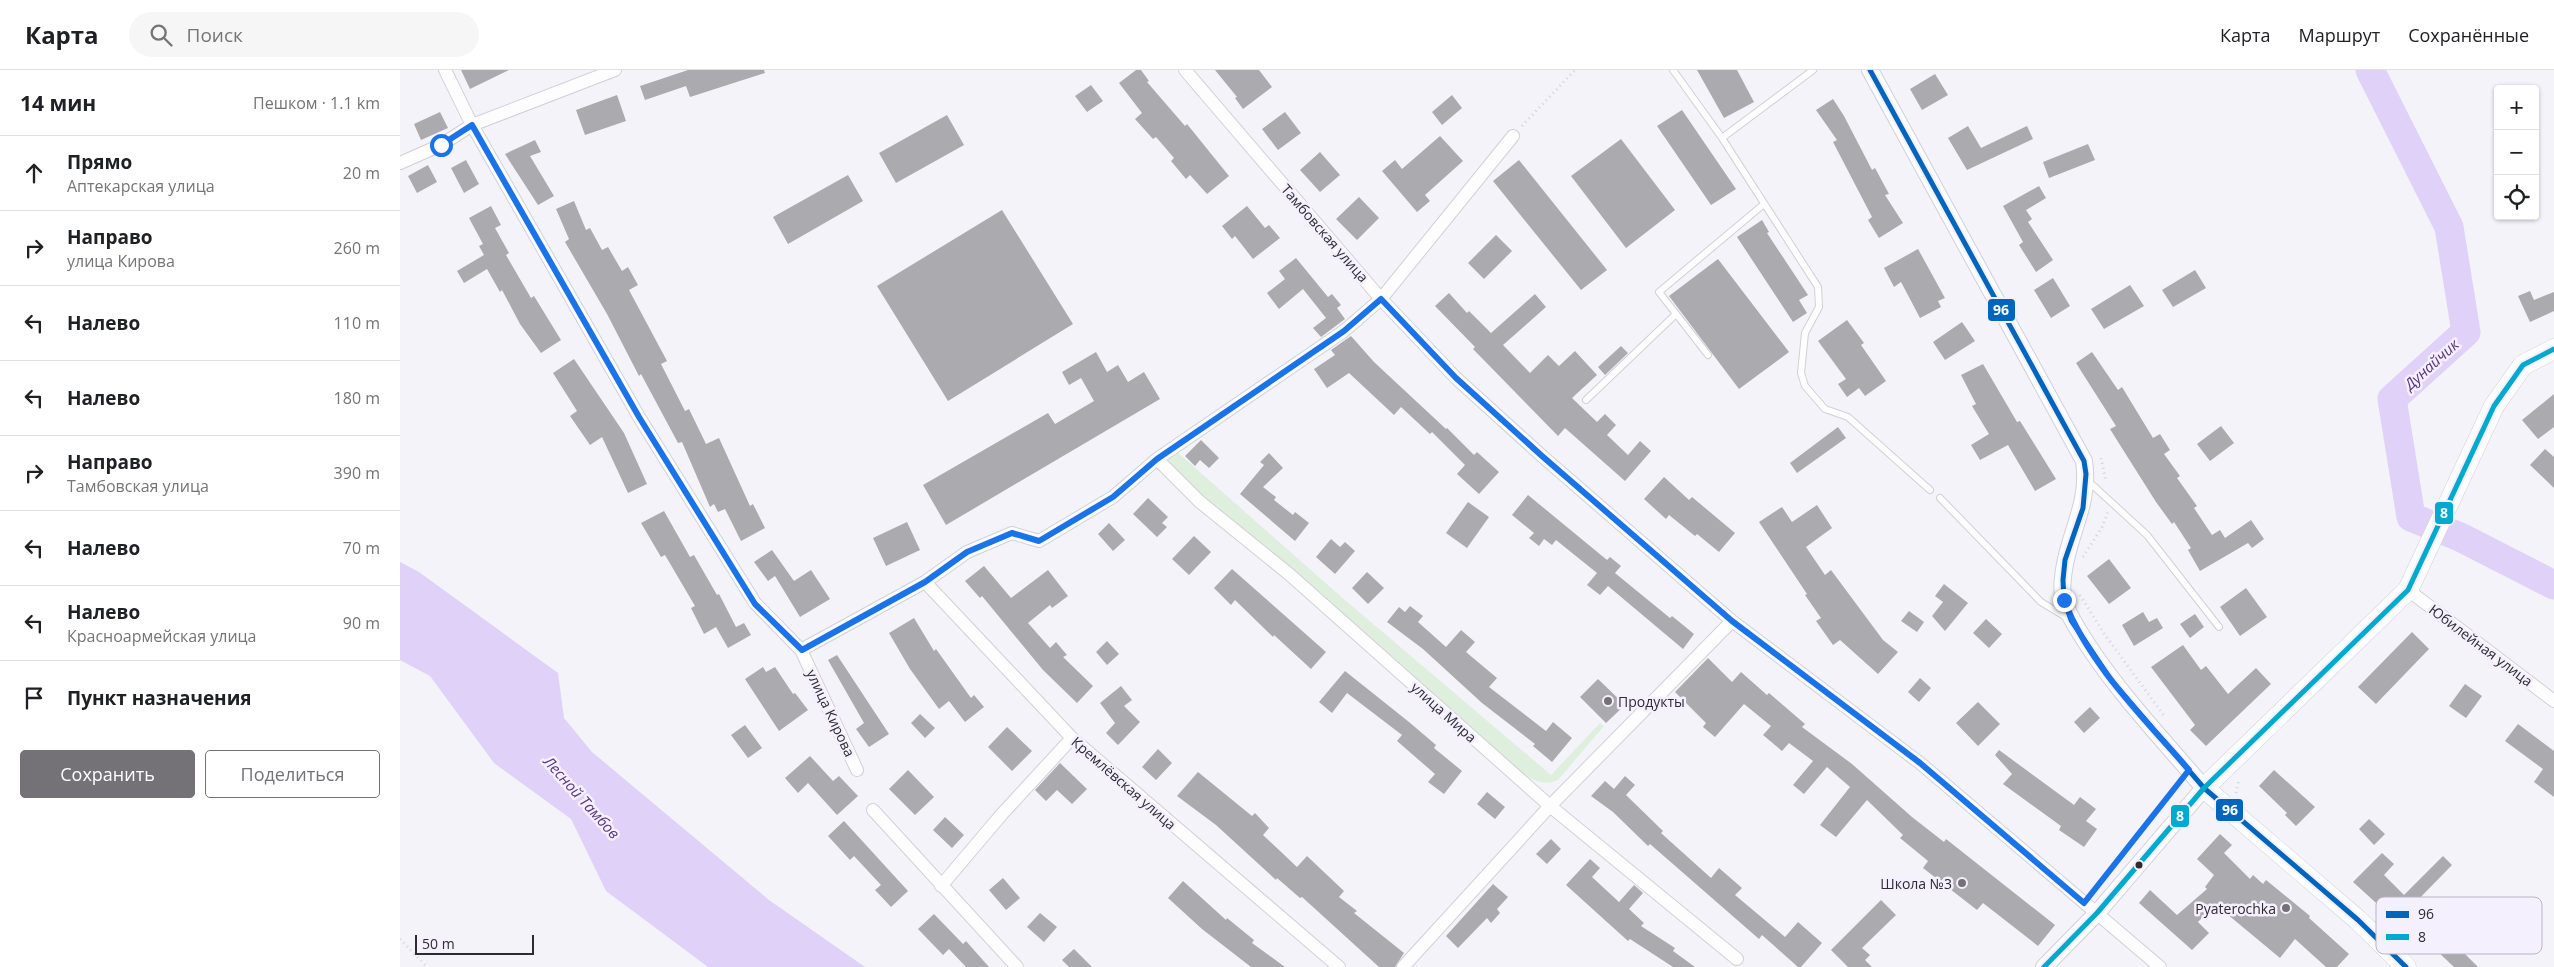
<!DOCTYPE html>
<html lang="ru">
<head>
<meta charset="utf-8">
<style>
  body { margin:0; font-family:"Open Sans",sans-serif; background:#f6f6f6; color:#202124 }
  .controls { position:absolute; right:15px; top:15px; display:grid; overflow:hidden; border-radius:5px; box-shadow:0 1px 4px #0004 }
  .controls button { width:45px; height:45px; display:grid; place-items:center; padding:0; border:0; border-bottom:1px solid #e0e0e0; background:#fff; color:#202124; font:25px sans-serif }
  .scale { position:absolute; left:15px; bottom:12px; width:119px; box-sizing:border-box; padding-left:5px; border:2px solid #2e2b31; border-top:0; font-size:14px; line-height:18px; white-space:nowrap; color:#2e2b31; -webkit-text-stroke:4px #f4f0fd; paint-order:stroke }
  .stop { position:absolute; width:15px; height:15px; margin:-11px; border:4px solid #1a73e8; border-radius:50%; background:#fff }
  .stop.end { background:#1a73e8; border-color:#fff; box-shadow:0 1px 5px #0008 }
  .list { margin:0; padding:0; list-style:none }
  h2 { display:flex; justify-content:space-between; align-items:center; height:65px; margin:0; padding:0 20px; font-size:21px }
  h2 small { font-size:16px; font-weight:400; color:#757577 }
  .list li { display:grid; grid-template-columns:32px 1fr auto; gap:15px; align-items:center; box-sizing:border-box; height:75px; padding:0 20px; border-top:1px solid #e0e0e0 }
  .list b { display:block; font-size:19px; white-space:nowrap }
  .list p { margin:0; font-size:16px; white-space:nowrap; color:#757577 }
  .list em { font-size:16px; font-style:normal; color:#757577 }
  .actions { display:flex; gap:10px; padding:15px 20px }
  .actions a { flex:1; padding:11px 0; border:1px solid #747177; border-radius:5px; text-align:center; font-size:18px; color:#747177 }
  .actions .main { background:#747177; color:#fff }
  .icon { flex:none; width:28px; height:28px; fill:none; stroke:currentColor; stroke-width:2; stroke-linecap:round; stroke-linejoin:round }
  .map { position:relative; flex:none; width:2154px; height:897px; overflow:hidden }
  header { display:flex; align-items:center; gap:30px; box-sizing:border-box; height:70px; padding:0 25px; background:#fff; border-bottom:1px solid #e0e0e0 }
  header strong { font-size:24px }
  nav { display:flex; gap:28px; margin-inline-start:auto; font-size:18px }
  .search { width:350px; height:45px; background:#f6f6f6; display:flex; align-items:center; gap:12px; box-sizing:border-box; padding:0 18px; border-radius:28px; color:#757577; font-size:19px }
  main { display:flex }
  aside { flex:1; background:#fff }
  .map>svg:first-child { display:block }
</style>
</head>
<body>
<header>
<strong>Карта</strong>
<div class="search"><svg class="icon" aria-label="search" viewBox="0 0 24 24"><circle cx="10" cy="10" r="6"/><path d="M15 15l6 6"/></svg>Поиск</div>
<nav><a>Карта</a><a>Маршрут</a><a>Сохранённые</a></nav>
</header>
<main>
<aside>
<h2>14 мин<small>Пешком · 1.1 km</small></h2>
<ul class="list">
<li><svg class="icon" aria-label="ahead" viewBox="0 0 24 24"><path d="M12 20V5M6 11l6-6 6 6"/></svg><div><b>Прямо</b><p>Аптекарская улица</p></div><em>20 m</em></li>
<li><svg class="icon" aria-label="right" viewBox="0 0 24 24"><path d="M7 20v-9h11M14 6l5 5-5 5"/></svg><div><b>Направо</b><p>улица Кирова</p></div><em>260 m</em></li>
<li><svg class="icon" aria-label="left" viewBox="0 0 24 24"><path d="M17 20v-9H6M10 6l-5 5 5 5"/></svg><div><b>Налево</b></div><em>110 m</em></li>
<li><svg class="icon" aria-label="left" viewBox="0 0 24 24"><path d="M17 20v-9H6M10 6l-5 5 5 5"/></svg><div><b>Налево</b></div><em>180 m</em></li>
<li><svg class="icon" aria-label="right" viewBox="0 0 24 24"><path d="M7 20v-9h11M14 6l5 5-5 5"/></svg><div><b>Направо</b><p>Тамбовская улица</p></div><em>390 m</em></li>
<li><svg class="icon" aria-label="left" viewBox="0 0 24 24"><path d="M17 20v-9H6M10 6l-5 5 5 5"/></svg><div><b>Налево</b></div><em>70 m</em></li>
<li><svg class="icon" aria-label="left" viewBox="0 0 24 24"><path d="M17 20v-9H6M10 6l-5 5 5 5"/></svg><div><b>Налево</b><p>Красноармейская улица</p></div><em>90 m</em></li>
<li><svg class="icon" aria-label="arrive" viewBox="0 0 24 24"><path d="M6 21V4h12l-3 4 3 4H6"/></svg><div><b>Пункт назначения</b></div></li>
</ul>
<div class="actions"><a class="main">Сохранить</a><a>Поделиться</a></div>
</aside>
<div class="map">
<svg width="2154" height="897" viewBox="0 0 2154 897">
  <rect width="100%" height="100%" fill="#f5f3fa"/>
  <!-- green -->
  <path fill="#deefde" d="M776 381 945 530 1151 705 1200 653 1204 656 1158 710C1146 715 1137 712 1126 706L775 404 769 395V387Z"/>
  <!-- water -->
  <path fill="#dfd1f8" d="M0 492 19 502 158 603 164 648 192 682 369 830 465 897H308L206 821 171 749 94 693 30 606 0 590Z"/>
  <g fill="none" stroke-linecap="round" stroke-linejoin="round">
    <!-- river -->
    <path stroke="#dfd1f8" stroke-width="29" d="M1970 0 2049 157 2066 262 1992 329 2011 447 2060 467 2154 515"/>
  </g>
  <!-- building -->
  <path fill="#abaaaf" d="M61 0H109L70 19Z
    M288 0H364L365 3 290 27 286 16 245 30 240 16Z
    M736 0H741L749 11 747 12 785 56 787 54 829 106 807 124 790 105 786 109 771 91 774 88 756 67 753 69 735 49 742 43 719 13Z
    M815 0H859L872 17 843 39 835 28 837 27Z
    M1297 0H1337L1354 32 1324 48Z
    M1535 4 1548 25 1522 40 1510 19Z
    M691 15 703 31 687 42 675 26Z
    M217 25 226 51 185 65 176 40Z
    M1052 25 1062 38 1042 55 1032 42Z
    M1433 29 1444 46 1472 100 1475 98 1489 124 1485 125 1503 153 1479 168 1468 150 1472 147 1433 72 1437 70 1416 40Z
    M1282 40 1336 119 1311 135 1257 56Z
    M40 42 48 58 21 70 14 54Z
    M885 42 901 63 878 80 862 59Z
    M547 45 564 75 496 113 479 83Z
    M1568 56 1581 78 1627 56 1633 69 1567 100 1548 68Z
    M1040 66 1063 91 1025 125 1030 131 1017 142 982 101 995 90 1002 99Z
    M1221 69 1275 140 1226 178 1171 106Z
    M135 70 141 82 130 86 154 126 138 135 105 84Z
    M1688 74 1695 90 1649 108 1643 92Z
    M920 82 940 105 920 122 900 100Z
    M66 90 79 114 64 123 51 98Z
    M1119 90 1207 200 1181 220 1093 111Z
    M28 95 37 112 17 123 8 106Z
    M448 105 463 131 388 174 373 147Z
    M1639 116 1646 128 1626 140 1632 149 1628 152 1653 190 1636 202 1619 175 1623 172 1603 136Z
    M959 127 979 148 957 170 936 149Z
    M174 131 186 160 190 158 202 180 208 177 222 201 228 197 238 215 229 220 267 291 261 294 285 341 289 339 306 374 319 368 350 436 353 434 365 458 341 471 325 439 318 442 314 434 310 437 282 372 278 373 241 304 239 306 207 244 165 172 169 169 156 139Z
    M91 136 101 155 95 158 109 183 106 185 131 228 134 226 161 270 141 283 120 254 102 220 100 222 87 199 64 213 57 201 84 185 79 176 83 174 69 148Z
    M847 136 865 158 869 155 880 168 853 189 835 166 832 169 822 156Z
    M602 140 673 254 548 331 477 216Z
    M1362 150 1369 162 1367 163 1408 225 1399 230 1407 243 1393 252 1337 167Z
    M1096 165 1112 181 1084 209 1068 193Z
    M1518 179 1545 228 1538 231 1541 237 1520 248 1501 212 1494 217 1484 198Z
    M896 188 928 227 932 224 941 235 937 238 945 249 921 267 913 258 926 248 903 219 879 239 867 223 885 209 879 201Z
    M1318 189 1389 282 1339 319 1269 226Z
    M1795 200 1806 218 1773 237 1762 220Z
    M1653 208 1670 236 1651 248 1634 220Z
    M1730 215 1744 236 1704 259 1691 239Z
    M2130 221 2134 230 2154 222V241L2130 252 2118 226Z
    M1049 223 1067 243 1069 241 1091 263 1135 224 1146 237 1103 275 1130 303 1148 285 1159 296 1175 281 1197 305 1172 328 1197 352 1205 344 1216 355 1207 365 1228 385 1240 371 1251 381 1225 411 1165 358 1158 366 1073 279 1075 277 1035 236Z
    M1447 250 1464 273 1461 275 1486 311 1465 326 1459 318 1447 327 1438 314 1446 309 1418 271Z
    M1562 252 1575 271 1545 290 1533 272Z
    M951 266 974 292 1046 359 1047 358 1074 385 1077 382 1099 402 1079 424 1057 404 1065 395 1032 362 1030 364 1001 337 994 345 949 303 927 318 914 299 935 285 931 280Z
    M1221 276 1228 283 1205 305 1198 297Z
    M696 282 707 302 718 295 728 312 744 302 760 329 546 455 523 415 648 343 655 354 694 331 681 308 669 315 662 302Z
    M1692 282 1718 320 1722 317 1753 368 1760 364 1770 380 1764 384 1780 406 1777 408 1797 436 1794 438 1812 465 1820 460 1825 468 1851 450 1864 469 1852 478 1848 473 1800 501 1788 480 1791 478 1774 452 1772 454 1756 432 1720 375 1710 359 1716 356 1676 293Z
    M174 289 224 363 247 414 228 423 202 367 190 375 170 346 177 341 153 303Z
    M1583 294 1617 352 1620 351 1656 409 1635 421 1608 375 1580 390 1571 375 1589 364 1572 336 1576 334 1561 305Z
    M2154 324V357L2138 369 2122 350Z
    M1821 356 1834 373 1810 391 1797 374Z
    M1438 357 1446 368 1397 403 1390 393Z
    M801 370 819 388 809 398 800 390 795 396 785 386Z
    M2145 379 2154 387V418L2130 395Z
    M869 383 883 398 863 417 876 427 874 430 893 445 895 442 909 453 895 471 840 424 864 395 860 392Z
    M1264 407 1289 430 1292 427 1335 463 1319 482 1297 464 1295 466 1269 445 1266 449 1244 429Z
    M1128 425 1207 490 1210 487 1221 496 1215 503 1270 548 1272 546 1294 564 1283 579 1208 516 1200 525 1187 515 1197 503 1156 470 1152 475 1144 469 1139 476 1129 468 1134 463 1112 445Z
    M748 428 768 447 762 453 767 457 757 467 733 444Z
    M1068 432 1089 447 1067 478 1046 463Z
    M1417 435 1432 458 1406 477 1425 505 1431 500 1483 570 1498 582 1478 604 1440 570 1433 575 1416 551 1421 548 1405 525 1407 524 1359 452 1382 437 1392 452Z
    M264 441 290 487 294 485 317 525 319 524 336 557 344 553 351 565 328 578 316 557 304 564 291 538 295 536 265 485 261 487 241 453Z
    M507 452 520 480 486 496 473 468Z
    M709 453 725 470 713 481 698 464Z
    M794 466 811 482 789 505 772 489Z
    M931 469 940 477 945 472 955 481 935 504 916 487Z
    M372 480 394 511 411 500 430 529 400 547 375 506 368 511 354 492Z
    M1709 489 1731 518 1709 534 1687 506Z
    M584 496 611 528 648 500 668 526 652 538 650 535 628 553 650 578 656 572 667 585 663 587 693 616 677 633 643 600 582 526 580 528 565 511Z
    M832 499 926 582 911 599 874 565 873 567 835 530 831 535 814 518Z
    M967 502 984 518 968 534 952 518Z
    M1544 514 1568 533 1545 561 1532 546 1543 532 1535 526Z
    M1846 518 1867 547 1840 566 1820 537Z
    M1010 536 1023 546 1018 552 1046 577 1061 560 1075 572 1066 582 1097 608 1089 617 1146 661 1153 652 1172 668 1152 692 1133 676 1135 674 1082 633 1023 579 987 552 999 537 1005 542Z
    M1509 541 1524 552 1517 562 1501 551Z
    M1743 542 1749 552 1757 548 1763 558 1734 576 1722 555Z
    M1795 544 1804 557 1790 568 1780 554Z
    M514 548 534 581 536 579 571 628 574 625 584 637 565 652 549 631 539 639 510 599 489 563Z
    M1586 549 1602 564 1589 578 1573 563Z
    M2012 562 2029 579 1976 634 1958 617Z
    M707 571 719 584 707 595 696 582Z
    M1783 575 1801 600 1806 596 1828 624 1856 598 1871 614 1806 676 1790 660 1795 655 1751 597Z
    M437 585 489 664 469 677 456 659 464 653 428 590Z
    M1308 588 1332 612 1341 602 1367 625 1369 623 1405 654 1402 657 1452 694 1512 747 1544 772 1546 769 1655 855 1638 876 1583 833 1577 840 1523 798 1528 791 1500 768 1503 765 1467 730 1436 767 1420 755 1450 717 1427 697 1404 724 1393 715 1413 691 1389 673 1382 681 1363 665 1371 656 1344 634 1315 667 1303 657 1306 653 1275 622Z
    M363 597 366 602 375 597 393 624 395 623 408 640 379 661 345 609Z
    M945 601 1009 652 1036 675 1034 678 1062 701 1044 724 1028 712 1035 704 997 671 1002 665 947 623 932 643 919 632Z
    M1520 608 1531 618 1519 632 1508 622Z
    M1198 609 1225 635 1206 653 1180 627Z
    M2065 614 2082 626 2066 648 2049 636Z
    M721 616 732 630 724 636 740 652 718 675 706 663 715 653 700 633Z
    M1578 632 1600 654 1578 676 1556 653Z
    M1690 637 1700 648 1684 663 1674 652Z
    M520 644 535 658 525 668 511 653Z
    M2118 654 2154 681V727L2134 712 2143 699 2105 671Z
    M345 655 362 678 348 688 331 665Z
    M607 657 632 681 612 701 588 677Z
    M758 679 772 693 756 710 742 697Z
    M1599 680 1674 735 1680 727 1696 739 1686 751 1697 759 1684 777 1659 760 1661 756 1603 714 1612 704 1595 685Z
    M410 686 433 711 439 706 458 726 437 745 408 713 398 723 385 708Z
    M660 693 687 719 672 734 657 720 646 731 635 720Z
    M508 700 534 727 515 745 489 719Z
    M1874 700 1915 737 1896 756 1885 745 1887 743 1859 716Z
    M798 702 852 746 855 743 869 758 863 765 897 797 907 786 944 821 939 827 957 841 954 843 1004 883 995 897H979L902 827 900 828 877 808 876 810 816 755 777 726Z
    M1225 706 1235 715 1226 725 1263 761 1261 763 1311 808 1319 798 1342 818 1335 825 1385 867 1398 852 1422 873 1401 897H1398L1362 865 1359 869 1250 774 1248 776 1213 742 1191 726 1205 711 1214 719Z
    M1087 722 1105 737 1095 749 1077 734Z
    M545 747 564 765 552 778 533 760Z
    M1969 749 1985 764 1974 775 1959 759Z
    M444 751 508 821 491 837 475 820 481 815 454 786 450 790 428 766Z
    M1820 764 1832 775 1824 783 1850 809 1853 805 1863 814 1866 810 1910 846 1909 848 1949 884 1937 897H1926L1895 869 1880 888 1815 834 1798 852 1809 863 1792 880 1739 833 1750 820 1777 845 1807 819 1805 817 1814 805 1797 789Z
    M1151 769 1161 779 1147 794 1136 784Z
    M1982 783 1994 794 1984 805 2004 825 2043 786 2052 795 2012 836 2042 865 2051 855 2058 862 2063 856 2071 865 2059 878 2078 897H2054L2021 866 2017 870 1953 812Z
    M1190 789 1200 798 1192 807 1219 832 1234 815 1243 823 1229 839 1244 853 1241 856 1275 878 1273 881 1295 897H1273L1230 869 1228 871 1166 815Z
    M603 808 620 828 606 840 589 820Z
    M783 811 826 850 827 848 854 870 852 873 885 897H851L802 859 768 828Z
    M1093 814 1108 827 1097 839 1100 843 1091 853 1087 848 1058 878 1046 866Z
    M1481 830 1496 845 1462 878 1470 885 1465 890 1472 897H1448L1431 880Z
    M640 843 657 857 644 872 627 857Z
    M534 844 563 874 566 871 589 897H566L549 879 543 885 518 859Z
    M674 879 692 897H669L662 890Z"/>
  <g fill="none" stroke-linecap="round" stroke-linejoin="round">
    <defs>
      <path id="service" d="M1273 0 1322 68 1418 217 1419 237 1405 263 1401 303 1405 316 1425 339 1448 347 1530 420
        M1322 68 1413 0
        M1308 285 1259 222 1364 134
        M1186 330 1276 244
        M1687 410 1747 465 1819 557
        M1540 428 1641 532 1666 547"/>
      <path id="minor" d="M45 0 72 55 239 347 355 533 401 580 457 700
        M785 0 981 229 1056 308 1142 386 1332 551 1520 693 1760 897
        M0 93 41 75 72 55 215 0
        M757 389 800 432 889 504 1150 736 1337 889
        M525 512 672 668 939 897
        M2008 520 2154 631
        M401 580 525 512 567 482 612 463 639 471 713 427 757 389 944 261 981 229 1113 66
        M473 740 617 897
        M541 816 602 744 672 668
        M1003 897 1150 736 1332 551"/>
      <path id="tertiary" d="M1470 0 1684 391C1691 435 1666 467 1663 508 1662 516 1662 524 1664 531 1669 548 1680 562 1689 577 1723 628 1765 672 1804 718L1697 843 1644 897"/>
      <path id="primary" d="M2006 897 1958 850 1804 718 2008 520 2094 336 2123 295 2154 279"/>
    </defs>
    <!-- service casing -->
    <use href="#service" stroke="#d2d0d6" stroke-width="8"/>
    <!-- minor casing -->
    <use href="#minor" stroke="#d2d0d6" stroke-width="14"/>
    <!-- tertiary casing -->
    <use href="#tertiary" stroke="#d2d0d6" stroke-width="18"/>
    <!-- primary casing -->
    <use href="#primary" stroke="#d2d0d6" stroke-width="21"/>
    <!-- path -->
    <path stroke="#d4d3d6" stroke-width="3" stroke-dasharray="1 4" stroke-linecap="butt" d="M1122 56 1175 0
      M1701 388 1706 411
      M1683 487 1702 457 1708 442
      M1680 525 1703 562 1765 647
      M1836 723 1839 709
      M1703 810 1779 713
      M0 869 27 897"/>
    <!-- service -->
    <use href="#service" stroke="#fefdfe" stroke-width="6"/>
    <!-- minor -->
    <use href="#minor" stroke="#fefdfe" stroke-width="12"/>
    <!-- tertiary -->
    <use href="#tertiary" stroke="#fefdfe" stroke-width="16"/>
    <!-- primary -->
    <use href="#primary" stroke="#fefdfe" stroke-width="20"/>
    <defs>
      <path id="bus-1" d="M1470 0 1684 391 1686 404 1683 438 1665 490 1663 510 1664 530 1671 550 1711 610 1804 718 1958 850 2006 897"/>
      <path id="bus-2" d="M1644 897 1697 843 1804 718 2008 520 2094 336 2123 295 2154 279"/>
    </defs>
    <!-- bus-1 casing -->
    <use href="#bus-1" stroke="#f4f0fd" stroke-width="9"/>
    <!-- bus-2 casing -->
    <use href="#bus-2" stroke="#f4f0fd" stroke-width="9"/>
    <!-- bus-1 -->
    <use href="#bus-1" stroke="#0065bd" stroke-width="5"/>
    <!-- bus-2 -->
    <use href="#bus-2" stroke="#00a9ce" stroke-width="5"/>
  </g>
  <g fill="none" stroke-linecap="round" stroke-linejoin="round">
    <!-- route -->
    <path stroke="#1a73e8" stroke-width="6" d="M41 75 72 55 239 347 355 534 402 580 525 512 567 482 612 463 639 471 713 427 757 389 944 261 981 229 1056 308 1142 386 1332 551 1520 693 1684 833 1789 700C1744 648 1689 595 1664 530"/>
  </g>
  <!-- markers -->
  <g fill="#747177" stroke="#f4f0fd" stroke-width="2">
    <circle cx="1208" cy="631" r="5"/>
    <circle cx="1562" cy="813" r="5"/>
    <circle cx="1886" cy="838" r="5"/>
  </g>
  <circle fill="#2e2b31" stroke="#f4f0fd" stroke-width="2" cx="1739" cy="795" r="4.5"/>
  <g text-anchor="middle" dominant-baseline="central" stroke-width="5" stroke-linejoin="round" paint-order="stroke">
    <!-- street labels -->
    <g font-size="14" fill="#2e2b31" stroke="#f4f0fd">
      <text transform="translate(925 163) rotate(49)">Тамбовская улица</text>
      <text transform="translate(2081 575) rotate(37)">Юбилейная улица</text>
      <text transform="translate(1044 642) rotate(42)">улица Мира</text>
      <text transform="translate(431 643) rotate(65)">улица Кирова</text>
      <text transform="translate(724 713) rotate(41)">Кремлёвская улица</text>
    </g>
    <!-- poi labels -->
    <g font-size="14" fill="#2e2b31" stroke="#f4f0fd" text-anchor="end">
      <text x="1218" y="631" text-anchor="start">Продукты</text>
      <text x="1552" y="813">Школа №3</text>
      <text x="1876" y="838">Pyaterochka</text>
    </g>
    <!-- water labels -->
    <g font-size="15" font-style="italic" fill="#573681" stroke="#f4f0fd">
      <text transform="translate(2031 294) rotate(-42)">Дунайчик</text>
      <text transform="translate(182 727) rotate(48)">Лесной Тамбов</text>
    </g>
  </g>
  <!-- legend -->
  <rect x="1976" y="827" width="166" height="57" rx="8" fill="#f4f0fd" stroke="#b9b5c0" stroke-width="1"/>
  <rect x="1986" y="841" width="23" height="7" fill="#0065bd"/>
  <rect x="1986" y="864" width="23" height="6" fill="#00a9ce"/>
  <g font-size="14" fill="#2e2b31">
    <text x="2018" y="849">96</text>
    <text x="2018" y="872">8</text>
  </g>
  <g stroke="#f4f0fd" stroke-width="2">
    <rect x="1587" y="228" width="29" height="24" rx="5" fill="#0065bd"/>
    <rect x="2034" y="431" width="20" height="24" rx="5" fill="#00a9ce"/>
    <rect x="1815" y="728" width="29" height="24" rx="5" fill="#0065bd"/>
    <rect x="1770" y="734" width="20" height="24" rx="5" fill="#00a9ce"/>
  </g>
  <g font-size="14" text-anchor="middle" font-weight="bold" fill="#fff">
    <text x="1601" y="245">96</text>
    <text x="2044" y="448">8</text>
    <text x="1830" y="745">96</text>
    <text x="1780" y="751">8</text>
  </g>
</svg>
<div class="controls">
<button>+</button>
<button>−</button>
<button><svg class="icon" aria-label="locate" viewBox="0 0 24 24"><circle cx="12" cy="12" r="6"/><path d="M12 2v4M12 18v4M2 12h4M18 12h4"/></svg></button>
</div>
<div class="scale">50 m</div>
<div class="stop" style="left:41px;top:75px"></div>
<div class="stop end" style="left:1664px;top:530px"></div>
</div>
</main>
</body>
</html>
